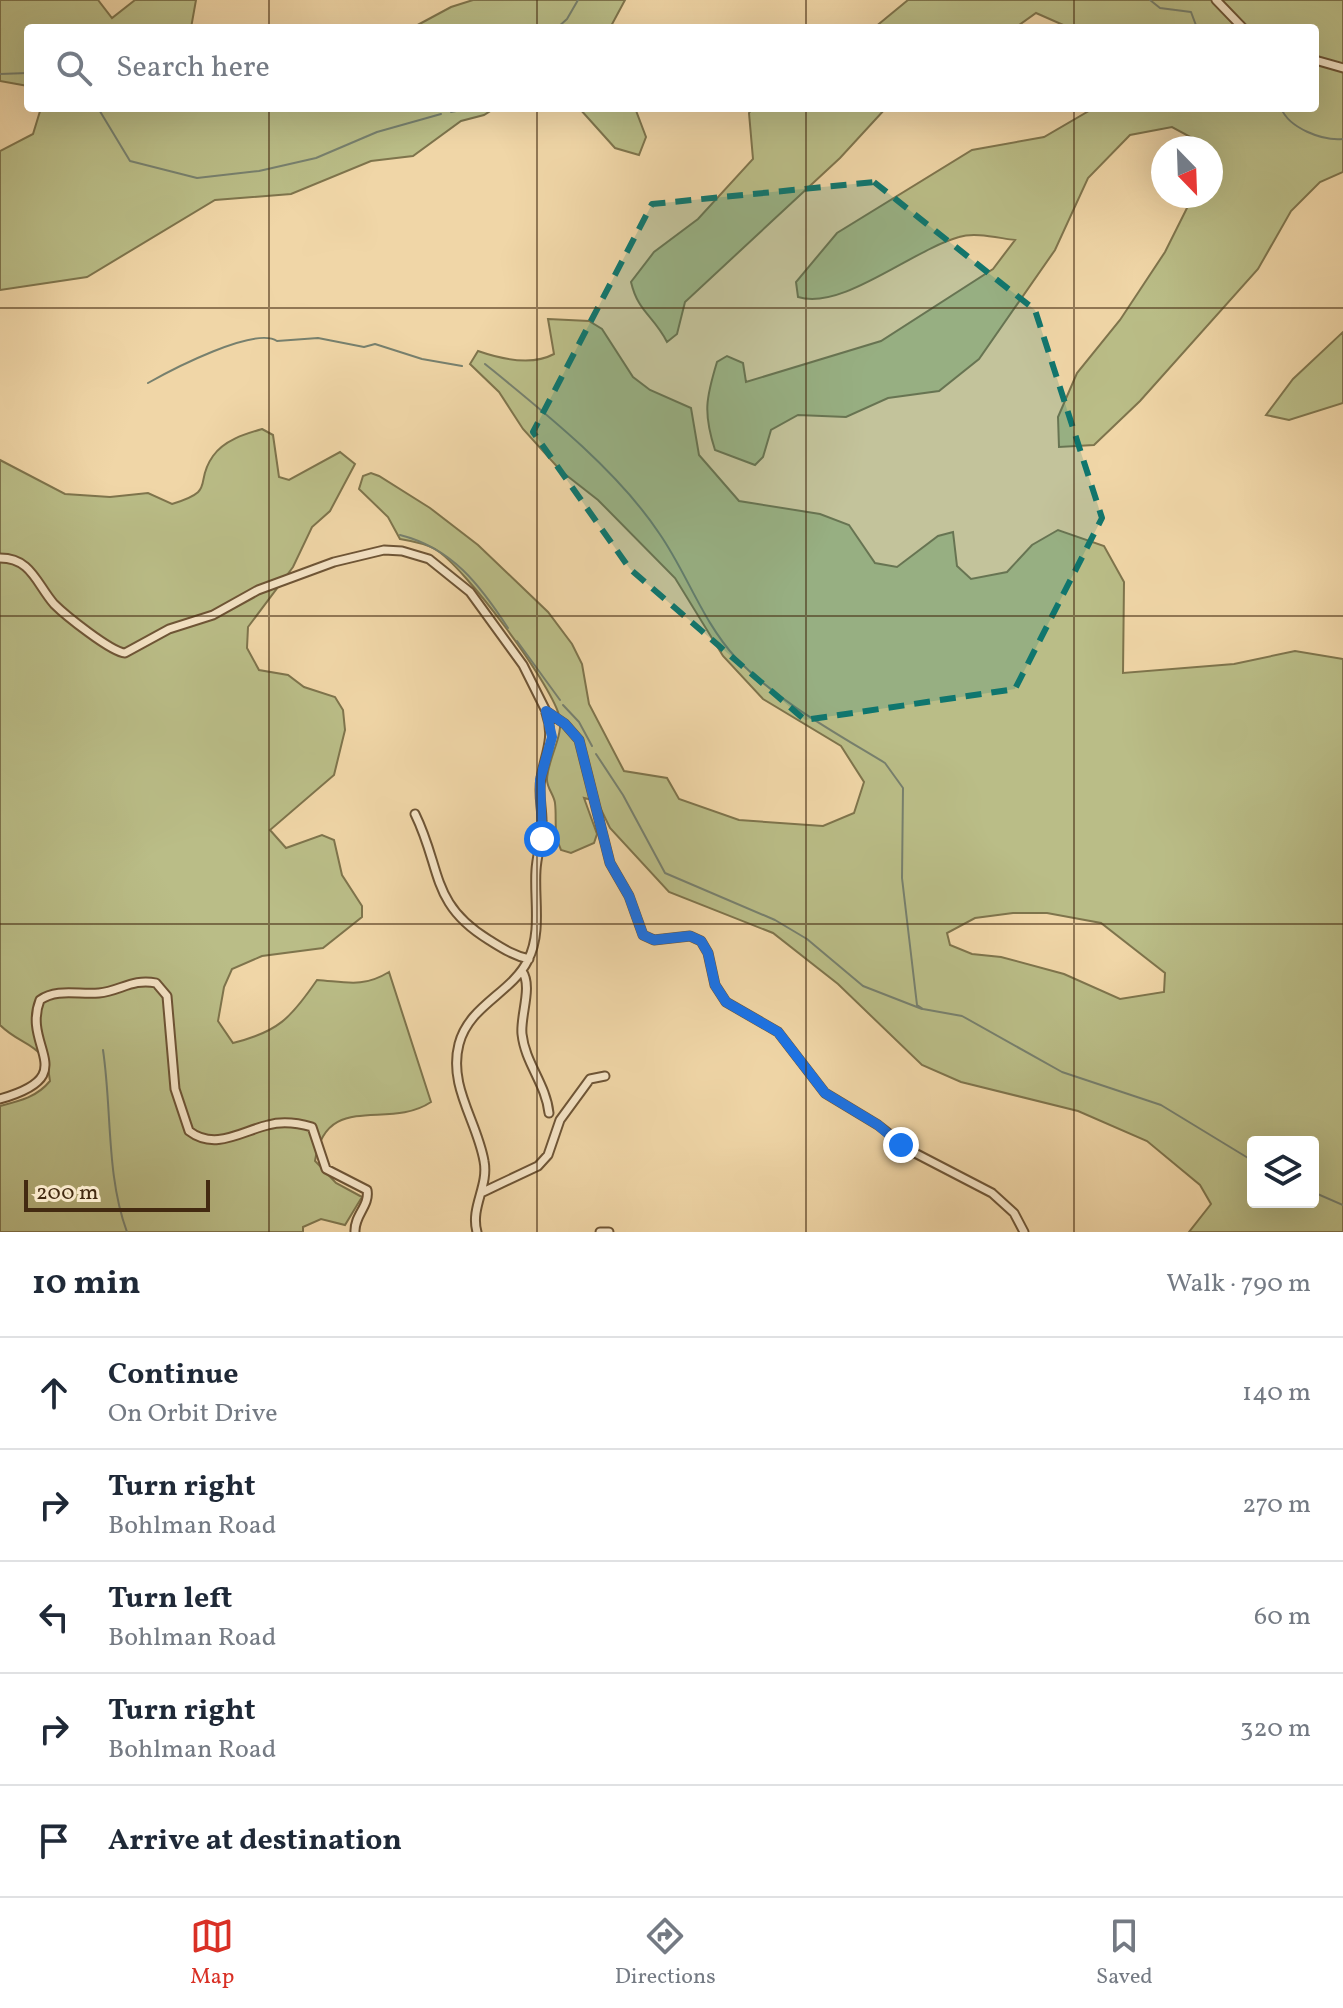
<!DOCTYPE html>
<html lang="en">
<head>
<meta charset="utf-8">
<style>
  body { margin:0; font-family:Vollkorn,serif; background:#f2f2f3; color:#1f2937 }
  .controls { position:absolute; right:24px; bottom:24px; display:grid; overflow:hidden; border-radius:8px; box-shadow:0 8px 32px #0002 }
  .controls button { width:72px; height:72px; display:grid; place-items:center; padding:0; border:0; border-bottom:2px solid #e0e1e3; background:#fff; color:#1f2937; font:40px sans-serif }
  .compass { position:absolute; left:1151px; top:136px; width:72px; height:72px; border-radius:50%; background:#fff; box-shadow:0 8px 32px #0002; rotate:157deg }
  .scale { position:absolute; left:24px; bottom:20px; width:186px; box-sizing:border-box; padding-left:8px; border:4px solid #432a11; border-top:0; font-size:22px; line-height:28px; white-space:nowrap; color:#432a11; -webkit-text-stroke:6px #f5e4c6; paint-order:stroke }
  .stop { position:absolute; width:24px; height:24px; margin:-18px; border:6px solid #1a73e8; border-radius:50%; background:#fff }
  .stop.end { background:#1a73e8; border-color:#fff; box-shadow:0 2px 8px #0008 }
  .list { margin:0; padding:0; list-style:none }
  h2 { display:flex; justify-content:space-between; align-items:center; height:104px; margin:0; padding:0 32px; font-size:34px }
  h2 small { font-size:26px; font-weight:400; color:#747a83 }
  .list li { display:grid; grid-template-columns:52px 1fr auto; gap:24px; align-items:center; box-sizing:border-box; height:112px; padding:0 32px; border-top:2px solid #e0e1e3 }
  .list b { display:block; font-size:30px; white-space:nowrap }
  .list p { margin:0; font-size:26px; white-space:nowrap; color:#747a83 }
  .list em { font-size:26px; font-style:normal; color:#747a83 }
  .icon { flex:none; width:44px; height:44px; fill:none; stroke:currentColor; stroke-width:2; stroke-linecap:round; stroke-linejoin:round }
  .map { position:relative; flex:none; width:1343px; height:1232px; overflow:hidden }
  .search { position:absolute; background:#fff; box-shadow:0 8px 32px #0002; left:24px; right:24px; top:24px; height:88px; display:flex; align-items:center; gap:20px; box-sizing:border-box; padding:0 28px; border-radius:8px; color:#747a83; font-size:30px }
  .sheet { height:664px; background:#fff }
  nav { display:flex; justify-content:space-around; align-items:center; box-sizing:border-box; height:112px; border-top:2px solid #e0e1e3; background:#fff; font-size:22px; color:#747a83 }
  nav a { display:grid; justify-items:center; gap:4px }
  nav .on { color:#d93025 }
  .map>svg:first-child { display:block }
</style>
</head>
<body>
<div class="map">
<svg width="1343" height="1232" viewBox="0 0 1343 1232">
  <rect width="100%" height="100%" fill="#f0d6a7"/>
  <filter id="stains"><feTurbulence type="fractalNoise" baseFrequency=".0025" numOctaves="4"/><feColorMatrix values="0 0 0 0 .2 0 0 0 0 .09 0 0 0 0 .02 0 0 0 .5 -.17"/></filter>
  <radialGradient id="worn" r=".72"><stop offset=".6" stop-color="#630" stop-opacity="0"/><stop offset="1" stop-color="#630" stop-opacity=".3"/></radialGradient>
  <!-- green -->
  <path fill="#babd87" stroke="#7e744c" stroke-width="2" fill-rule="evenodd" d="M0 0H98L112 18 135 0H196L191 28H28V86L0 81Z
    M473 0H625L610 28H412L451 7Z
    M908 0H1343V172L1320 182 1291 211 1258 269 1140 401 1094 445 1059 447 1058 417 1077 373 1120 320 1165 252 1193 196H1211V148L1172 127 1130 135 1088 178 1055 250 979 359 939 391 888 398 846 417 798 415 771 430 763 457 755 465 715 450C703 413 706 398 717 362L727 356 743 363 746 382 881 341 993 269 1015 240C998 238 975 232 959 237 912 250 842 311 798 297L796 282 837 233 972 150 1044 137 1094 108H1315V28H1070L1036 13 1015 28H874Z
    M41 108H495L484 115 461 121 413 156 371 161 291 194 215 200 87 277 0 290V151L33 134Z
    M579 108H635L646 137 639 155 615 148Z
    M753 108H886L840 158 685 302 677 334 667 342C653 315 638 312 631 282L654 252 698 219 753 159 749 113Z
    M548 319 589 321 602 329 633 377 650 390 691 408 699 455 739 501 820 514 849 525 875 563 897 567 938 536 953 532 957 566 971 579 1007 572 1032 545 1058 530 1104 546 1124 582 1123 673 1234 664 1295 651 1343 659V1232H1189L1211 1204 1200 1185 1147 1141 1078 1111 961 1082 922 1065 838 984 773 933 669 892 610 828 597 801 584 798 597 834 594 843 571 853 561 850C553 833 557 820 555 803 554 795 547 788 547 780 547 760 565 734 559 715 549 681 465 567 435 549 425 543 412 541 400 539L388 517 359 489 363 476 371 473 379 476 430 508 478 545 548 612 572 644 582 664 589 704 624 771 667 778 679 799 739 820 823 826 854 813 864 782 841 746 763 699 723 656 675 578 598 500 561 471 523 429 499 392 470 364 478 351C501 359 532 366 554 354ZM1013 913H1047L1101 923 1165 973 1164 992 1120 999 1064 974 1001 957 972 954 950 945 947 933 975 918ZM1253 1142H1313V1202H1253Z
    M1343 332V403L1289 420 1266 415 1293 379Z
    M262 429 273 435 279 477 289 480 340 452 355 464 330 511 312 527 293 567 248 627 247 648 259 670 288 675 304 687 335 697 343 710 345 730 334 775 270 830 286 848 322 835 334 840 342 875 362 906V917L323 948 262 956 232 969 224 987 218 1021 233 1043C278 1032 291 1018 317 980 346 982 363 988 389 972L431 1102C388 1131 326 1090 315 1161L336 1183 362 1197 345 1225 321 1219 303 1227V1232H0V1106C20 1101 37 1097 50 1081 46 1042 23 1048 0 1025V460L65 494 110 497 148 493 172 504C218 490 193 484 213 456 224 440 245 434 262 429Z"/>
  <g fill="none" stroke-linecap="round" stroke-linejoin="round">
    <!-- stream -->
    <path stroke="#77806e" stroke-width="2" d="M1150 0 1160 8 1191 12 1197 28
      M557 28 567 19 578 0
      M0 74 28 73
      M98 108 130 161 197 178 259 171 316 158 377 132 441 114
      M1281 108C1289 128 1322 141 1343 139
      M451 112 472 108
      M485 364C544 412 617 470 659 533 687 573 702 621 736 658 777 701 834 732 885 763L903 788 902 878 917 1005 923 1009 962 1016 1062 1072 1161 1105 1253 1161
      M148 383C171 370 255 326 277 341L318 338 364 347 375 344 422 359 462 366
      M400 535C452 548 480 585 508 628
      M517 641 560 700
      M563 705 579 722 592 746
      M596 754 623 795 665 873 775 920 807 939 863 986 922 1009
      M103 1050C112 1110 106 1175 127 1232
      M1313 1192 1343 1205"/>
    <defs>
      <path id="minor" d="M1216 0 1243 28
        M1315 60 1343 68
        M0 558C31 558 36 583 54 604 65 615 111 652 125 653L169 629 213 615 258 590 334 562 384 550 402 551 429 559 470 592 523 665 546 711 565 724 579 740 610 863 629 896 643 935 654 940 690 936 701 941 708 953 715 985 726 1002 778 1032 825 1093 878 1125 911 1151 992 1193 1014 1213 1024 1232
        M415 814C442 869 430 904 489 940 502 948 514 956 529 959
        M522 971C533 986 520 1016 522 1034 525 1063 546 1084 549 1113
        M0 1099C84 1075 21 1048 40 1000 57 988 79 995 99 993 120 991 133 978 156 983L167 996 175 1089 189 1131C215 1151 242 1131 268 1125 282 1121 298 1123 312 1127L326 1169 367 1190C370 1206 354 1215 355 1232
        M483 1192 538 1166 548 1155 560 1120 590 1079 605 1076
        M477 1232C470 1207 489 1186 484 1161 477 1121 448 1086 459 1044 469 1005 512 993 528 960 542 933 534 899 536 870 537 853 543 838 542 821 542 807 538 793 541 778 545 754 555 738 546 713
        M600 1232H609"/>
    </defs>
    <!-- minor casing -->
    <use href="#minor" stroke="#6e5536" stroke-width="11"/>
    <!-- minor -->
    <use href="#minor" stroke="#f5e4c6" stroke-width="7"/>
  </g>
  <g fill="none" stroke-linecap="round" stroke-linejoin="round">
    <!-- route -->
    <path stroke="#1a73e8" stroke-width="10" d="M542 839 540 780 552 737 546 711 565 724 579 740 610 863 629 896 643 935 654 940 690 936 701 941 708 953 715 985 726 1002 778 1032 825 1093 878 1125 901 1145"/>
  </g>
  <!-- marked area -->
  <path fill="#0f766e" fill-opacity="0.2" stroke="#0f766e" stroke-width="6" stroke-dasharray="16 10" stroke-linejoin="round" d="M874 182 1035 310 1102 518 1015 689 805 720 630 569 533 432 652 204Z"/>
  <!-- grid -->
  <path fill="none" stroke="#432a11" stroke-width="2" stroke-opacity="0.55" d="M269 0V28M537 0V28M806 0V28M1074 0V28M269 108V1232M537 108V1232M806 108V1232M1074 108V1232M0 308H1343M0 616H1343M0 924H1343"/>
  <rect width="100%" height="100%" filter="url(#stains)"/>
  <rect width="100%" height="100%" fill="url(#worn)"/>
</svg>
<div class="controls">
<button><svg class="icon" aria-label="layers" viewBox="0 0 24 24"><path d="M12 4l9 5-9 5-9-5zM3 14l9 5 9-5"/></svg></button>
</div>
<svg class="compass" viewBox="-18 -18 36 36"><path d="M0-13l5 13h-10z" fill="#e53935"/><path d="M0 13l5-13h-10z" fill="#747a83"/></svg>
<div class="scale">200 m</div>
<div class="stop" style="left:542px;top:839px"></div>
<div class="stop end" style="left:901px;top:1145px"></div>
<div class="search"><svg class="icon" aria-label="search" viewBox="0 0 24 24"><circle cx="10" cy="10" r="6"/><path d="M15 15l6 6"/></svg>Search here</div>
</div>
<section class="sheet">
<h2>10 min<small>Walk · 790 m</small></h2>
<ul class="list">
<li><svg class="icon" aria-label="ahead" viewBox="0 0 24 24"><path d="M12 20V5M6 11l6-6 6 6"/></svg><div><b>Continue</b><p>On Orbit Drive</p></div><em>140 m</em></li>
<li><svg class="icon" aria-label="right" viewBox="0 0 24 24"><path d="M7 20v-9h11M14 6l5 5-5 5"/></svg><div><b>Turn right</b><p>Bohlman Road</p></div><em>270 m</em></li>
<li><svg class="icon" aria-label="left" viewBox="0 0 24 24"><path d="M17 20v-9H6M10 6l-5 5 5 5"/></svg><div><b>Turn left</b><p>Bohlman Road</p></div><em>60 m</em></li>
<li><svg class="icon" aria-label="right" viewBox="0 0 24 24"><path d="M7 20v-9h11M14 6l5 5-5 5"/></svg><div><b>Turn right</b><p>Bohlman Road</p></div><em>320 m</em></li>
<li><svg class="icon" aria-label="arrive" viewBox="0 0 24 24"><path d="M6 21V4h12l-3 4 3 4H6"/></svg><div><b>Arrive at destination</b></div></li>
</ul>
</section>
<nav>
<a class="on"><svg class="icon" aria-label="map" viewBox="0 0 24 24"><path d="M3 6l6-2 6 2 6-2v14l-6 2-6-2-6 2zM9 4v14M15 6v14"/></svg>Map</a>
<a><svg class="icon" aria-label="directions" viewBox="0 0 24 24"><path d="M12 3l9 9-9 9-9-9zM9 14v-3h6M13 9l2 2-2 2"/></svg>Directions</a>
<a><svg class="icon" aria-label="saved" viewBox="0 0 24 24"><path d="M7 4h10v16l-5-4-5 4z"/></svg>Saved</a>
</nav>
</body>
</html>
